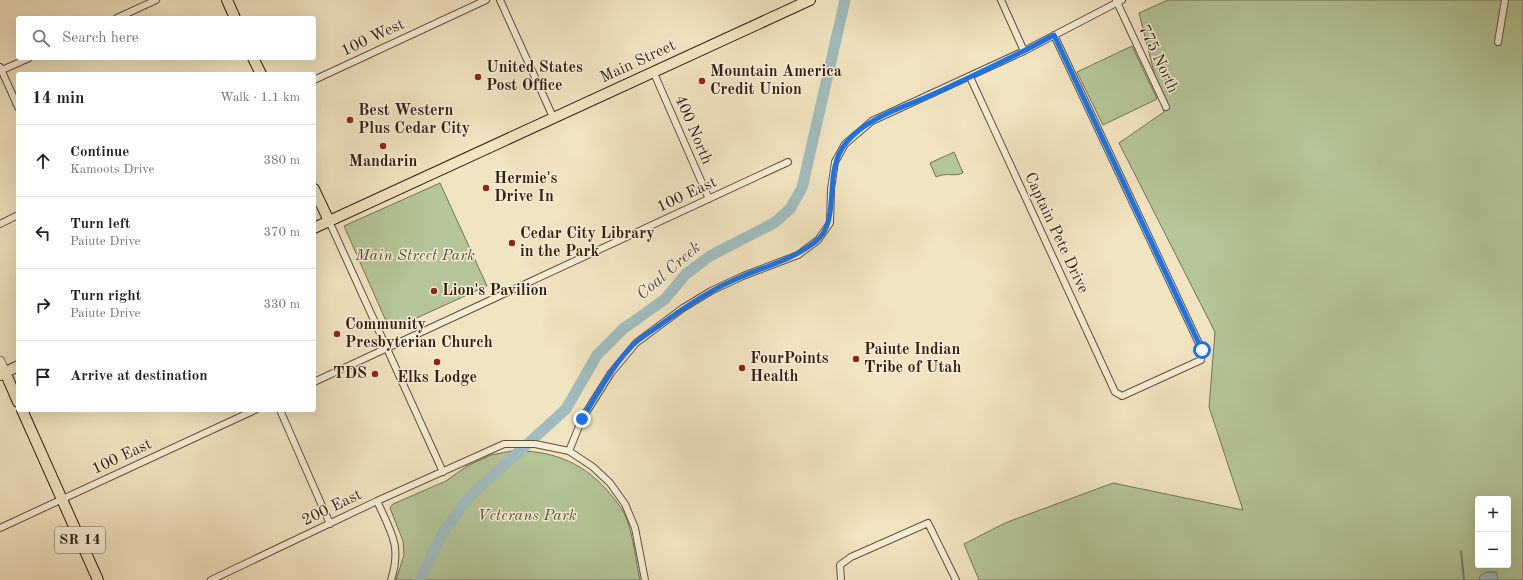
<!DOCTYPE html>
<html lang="en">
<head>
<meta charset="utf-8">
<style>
  body { margin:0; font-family:"Old Standard TT",serif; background:#f6f6f6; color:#202124 }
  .controls { position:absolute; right:12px; bottom:12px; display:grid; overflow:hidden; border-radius:4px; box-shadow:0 4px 16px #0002 }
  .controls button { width:36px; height:36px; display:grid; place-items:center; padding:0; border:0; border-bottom:1px solid #e0e0e0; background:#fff; color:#202124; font:20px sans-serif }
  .stop { position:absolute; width:12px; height:12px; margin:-9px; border:3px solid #1a73e8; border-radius:50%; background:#fff }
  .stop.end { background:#1a73e8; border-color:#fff; box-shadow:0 1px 4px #0008 }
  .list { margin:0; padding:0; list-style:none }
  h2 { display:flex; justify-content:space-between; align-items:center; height:52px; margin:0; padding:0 16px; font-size:17px }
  h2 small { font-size:13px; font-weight:400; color:#757577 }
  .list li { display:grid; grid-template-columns:26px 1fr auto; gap:12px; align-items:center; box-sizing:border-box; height:72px; padding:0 16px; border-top:1px solid #e0e0e0 }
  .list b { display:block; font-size:15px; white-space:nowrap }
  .list p { margin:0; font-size:13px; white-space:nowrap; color:#757577 }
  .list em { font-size:13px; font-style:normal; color:#757577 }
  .icon { flex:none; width:22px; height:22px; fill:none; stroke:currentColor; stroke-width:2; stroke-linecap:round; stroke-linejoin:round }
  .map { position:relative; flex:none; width:1523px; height:580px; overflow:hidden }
  .search { position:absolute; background:#fff; box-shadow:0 4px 16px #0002; left:16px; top:16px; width:300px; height:44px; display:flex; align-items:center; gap:10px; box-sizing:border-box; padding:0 14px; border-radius:4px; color:#757577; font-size:15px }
  .panel { position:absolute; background:#fff; box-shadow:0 4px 16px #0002; left:16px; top:72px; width:300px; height:340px; border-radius:4px }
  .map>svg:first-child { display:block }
</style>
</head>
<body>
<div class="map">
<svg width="1523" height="580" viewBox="0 0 1523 580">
  <rect width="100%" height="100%" fill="#f1e4c0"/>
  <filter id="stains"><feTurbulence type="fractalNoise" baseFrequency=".005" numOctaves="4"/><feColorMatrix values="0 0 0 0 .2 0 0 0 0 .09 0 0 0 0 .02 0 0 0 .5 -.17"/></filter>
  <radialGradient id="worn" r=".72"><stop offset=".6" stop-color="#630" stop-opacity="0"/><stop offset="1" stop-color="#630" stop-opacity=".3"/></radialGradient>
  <!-- green -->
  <path fill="#b4c597" stroke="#747256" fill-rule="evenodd" d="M1168 0H1523V580H979L964 544 1005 523 1113 483 1243 510 1209 407 1215 332 1119 143 1164 112 1139 13ZM1478 499H1508V565H1478Z
    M1132 46 1157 99 1103 125 1077 72Z
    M954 152 963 173C954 177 946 172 936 177L930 163Z
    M440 183 487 286 390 330 344 226Z
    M512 451C550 450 581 461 607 490 614 498 622 508 626 517 634 538 635 559 640 580H396L404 555 403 541 390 508 393 504 446 481 467 466 491 455Z"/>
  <!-- water -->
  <path fill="#a0bcbe" stroke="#747d7a" d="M1487 572H1496L1498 580H1479L1480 576Z"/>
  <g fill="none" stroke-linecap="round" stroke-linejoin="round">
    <!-- stream -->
    <path stroke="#747d7a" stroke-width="2" d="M1461 551 1464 580"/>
    <!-- river -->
    <path stroke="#a0bcbe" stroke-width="11" d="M420 580 442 534 468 498 566 409 597 355 623 329 665 299 686 274 710 256 774 223 790 209 802 188 845 0"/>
    <defs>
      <path id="minor" d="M500 0 553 117
        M1001 0 1024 51
        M1116 0 1166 107
        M117 18 156 0
        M1498 42 1505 0
        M0 67 18 107
        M0 71 29 58
        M653 71 709 199
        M970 77 1115 392 1122 396 1201 360 1202 350 1054 35
        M314 80 486 0
        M329 221 443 472
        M0 224 18 215
        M314 382 788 162
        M280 410 330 524
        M569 451 582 419 611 373 636 343 683 308 711 291 743 276 798 255 818 240 830 223 831 189 835 162 845 144 872 121 1024 51 1122 0
        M377 501C391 532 402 546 391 580
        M0 528 255 410
        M211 580 377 501 504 444H535L569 451 593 467 610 483 625 504 635 528 645 580
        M841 580 840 565 851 557 928 523 956 580"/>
      <path id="secondary" d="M0 361 5 372"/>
      <path id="primary" d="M227 0 235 18
        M253 58 261 74
        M314 189 329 221
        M314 228 810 0
        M5 372 18 402
        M0 375 18 366
        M22 410 98 580"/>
    </defs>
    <!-- minor casing -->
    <use href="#minor" stroke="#62503f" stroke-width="8"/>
    <!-- secondary casing -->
    <use href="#secondary" stroke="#331e14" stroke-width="10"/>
    <!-- primary casing -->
    <use href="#primary" stroke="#331e14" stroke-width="12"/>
    <!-- minor -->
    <use href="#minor" stroke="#f6edd6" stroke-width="6"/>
    <!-- secondary -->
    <use href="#secondary" stroke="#f6edd6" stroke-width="9"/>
    <!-- primary -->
    <use href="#primary" stroke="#f1e4c0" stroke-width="10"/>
  </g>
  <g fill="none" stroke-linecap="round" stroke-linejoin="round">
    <!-- route -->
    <path stroke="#1a73e8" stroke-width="5" d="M582 419C598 393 614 363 636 342 643 336 652 331 660 325 684 308 707 292 734 280 762 267 791 261 815 242 843 221 821 173 846 143 868 116 906 107 938 92 977 74 1016 56 1054 35L1202 350"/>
  </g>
  <!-- markers -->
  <g fill="#8f2418" stroke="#f6edd6" stroke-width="1.5">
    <circle cx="478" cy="77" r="4"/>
    <circle cx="702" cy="81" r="4"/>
    <circle cx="350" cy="120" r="4"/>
    <circle cx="383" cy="146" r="4"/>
    <circle cx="486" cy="188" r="4"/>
    <circle cx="512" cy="243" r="4"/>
    <circle cx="434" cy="291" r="4"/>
    <circle cx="337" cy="334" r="4"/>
    <circle cx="856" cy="359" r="4"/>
    <circle cx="437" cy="362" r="4"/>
    <circle cx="742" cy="368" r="4"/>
    <circle cx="375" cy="374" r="4"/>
  </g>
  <g text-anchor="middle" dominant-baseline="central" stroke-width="3" stroke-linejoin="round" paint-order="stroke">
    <!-- shield labels -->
    <rect fill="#f6edd6" stroke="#6e5c4e" stroke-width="1" x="55" y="527" width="50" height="26" rx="3"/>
    <g font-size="15" font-weight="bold" fill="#331e14">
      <text x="80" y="540">SR 14</text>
    </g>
    <!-- street labels -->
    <g font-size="16" fill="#331e14" stroke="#f6edd6">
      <text transform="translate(373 38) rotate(-25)">100 West</text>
      <text transform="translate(1158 59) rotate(65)">775 North</text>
      <text transform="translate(638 62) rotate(-25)">Main Street</text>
      <text transform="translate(693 130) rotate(67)">400 North</text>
      <text transform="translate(687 195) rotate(-25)">100 East</text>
      <text transform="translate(1056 233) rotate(65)">Captain Pete Drive</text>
      <text transform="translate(122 457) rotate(-25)">100 East</text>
      <text transform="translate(332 508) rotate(-26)">200 East</text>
    </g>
    <!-- poi labels -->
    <g font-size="16" font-weight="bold" fill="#331e14" stroke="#f6edd6" text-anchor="start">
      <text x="486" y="68">United States<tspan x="486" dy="18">Post Office</tspan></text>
      <text x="710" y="72">Mountain America<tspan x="710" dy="18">Credit Union</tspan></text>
      <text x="358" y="111">Best Western<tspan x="358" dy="18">Plus Cedar City</tspan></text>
      <text x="383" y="162" text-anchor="middle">Mandarin</text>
      <text x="494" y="179">Hermie's<tspan x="494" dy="18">Drive In</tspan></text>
      <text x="520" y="234">Cedar City Library<tspan x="520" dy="18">in the Park</tspan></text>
      <text x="442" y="291">Lion's Pavilion</text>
      <text x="345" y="325">Community<tspan x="345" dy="18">Presbyterian Church</tspan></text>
      <text x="864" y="350">Paiute Indian<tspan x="864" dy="18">Tribe of Utah</tspan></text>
      <text x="750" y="359">FourPoints<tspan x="750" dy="18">Health</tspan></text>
      <text x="367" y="374" text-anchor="end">TDS</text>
      <text x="437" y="378" text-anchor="middle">Elks Lodge</text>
    </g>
    <!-- park labels -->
    <g font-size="16" font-style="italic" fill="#5a503b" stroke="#f6edd6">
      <text x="415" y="256">Main Street Park</text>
      <text x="527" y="516">Veterans Park</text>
    </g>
    <!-- water labels -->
    <g font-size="17" font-style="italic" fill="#544d47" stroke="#f6edd6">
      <text transform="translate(669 271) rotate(-41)">Coal Creek</text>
    </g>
  </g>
  <rect width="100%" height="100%" filter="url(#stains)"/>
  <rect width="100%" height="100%" fill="url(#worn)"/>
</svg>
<div class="controls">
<button>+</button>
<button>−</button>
</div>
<div class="stop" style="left:1202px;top:350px"></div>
<div class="stop end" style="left:582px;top:419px"></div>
<div class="search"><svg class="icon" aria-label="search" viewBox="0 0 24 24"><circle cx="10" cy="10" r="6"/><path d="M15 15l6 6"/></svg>Search here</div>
<section class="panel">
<h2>14 min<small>Walk · 1.1 km</small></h2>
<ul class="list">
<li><svg class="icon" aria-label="ahead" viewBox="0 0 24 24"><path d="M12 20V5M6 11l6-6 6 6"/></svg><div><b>Continue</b><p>Kamoots Drive</p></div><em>380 m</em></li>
<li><svg class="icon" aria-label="left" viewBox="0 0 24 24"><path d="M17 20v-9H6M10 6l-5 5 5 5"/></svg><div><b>Turn left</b><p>Paiute Drive</p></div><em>370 m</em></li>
<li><svg class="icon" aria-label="right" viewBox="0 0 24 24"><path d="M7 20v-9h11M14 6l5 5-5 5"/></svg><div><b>Turn right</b><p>Paiute Drive</p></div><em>330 m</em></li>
<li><svg class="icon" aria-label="arrive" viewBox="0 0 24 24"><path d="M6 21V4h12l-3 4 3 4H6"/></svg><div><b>Arrive at destination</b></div></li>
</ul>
</section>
</div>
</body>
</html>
